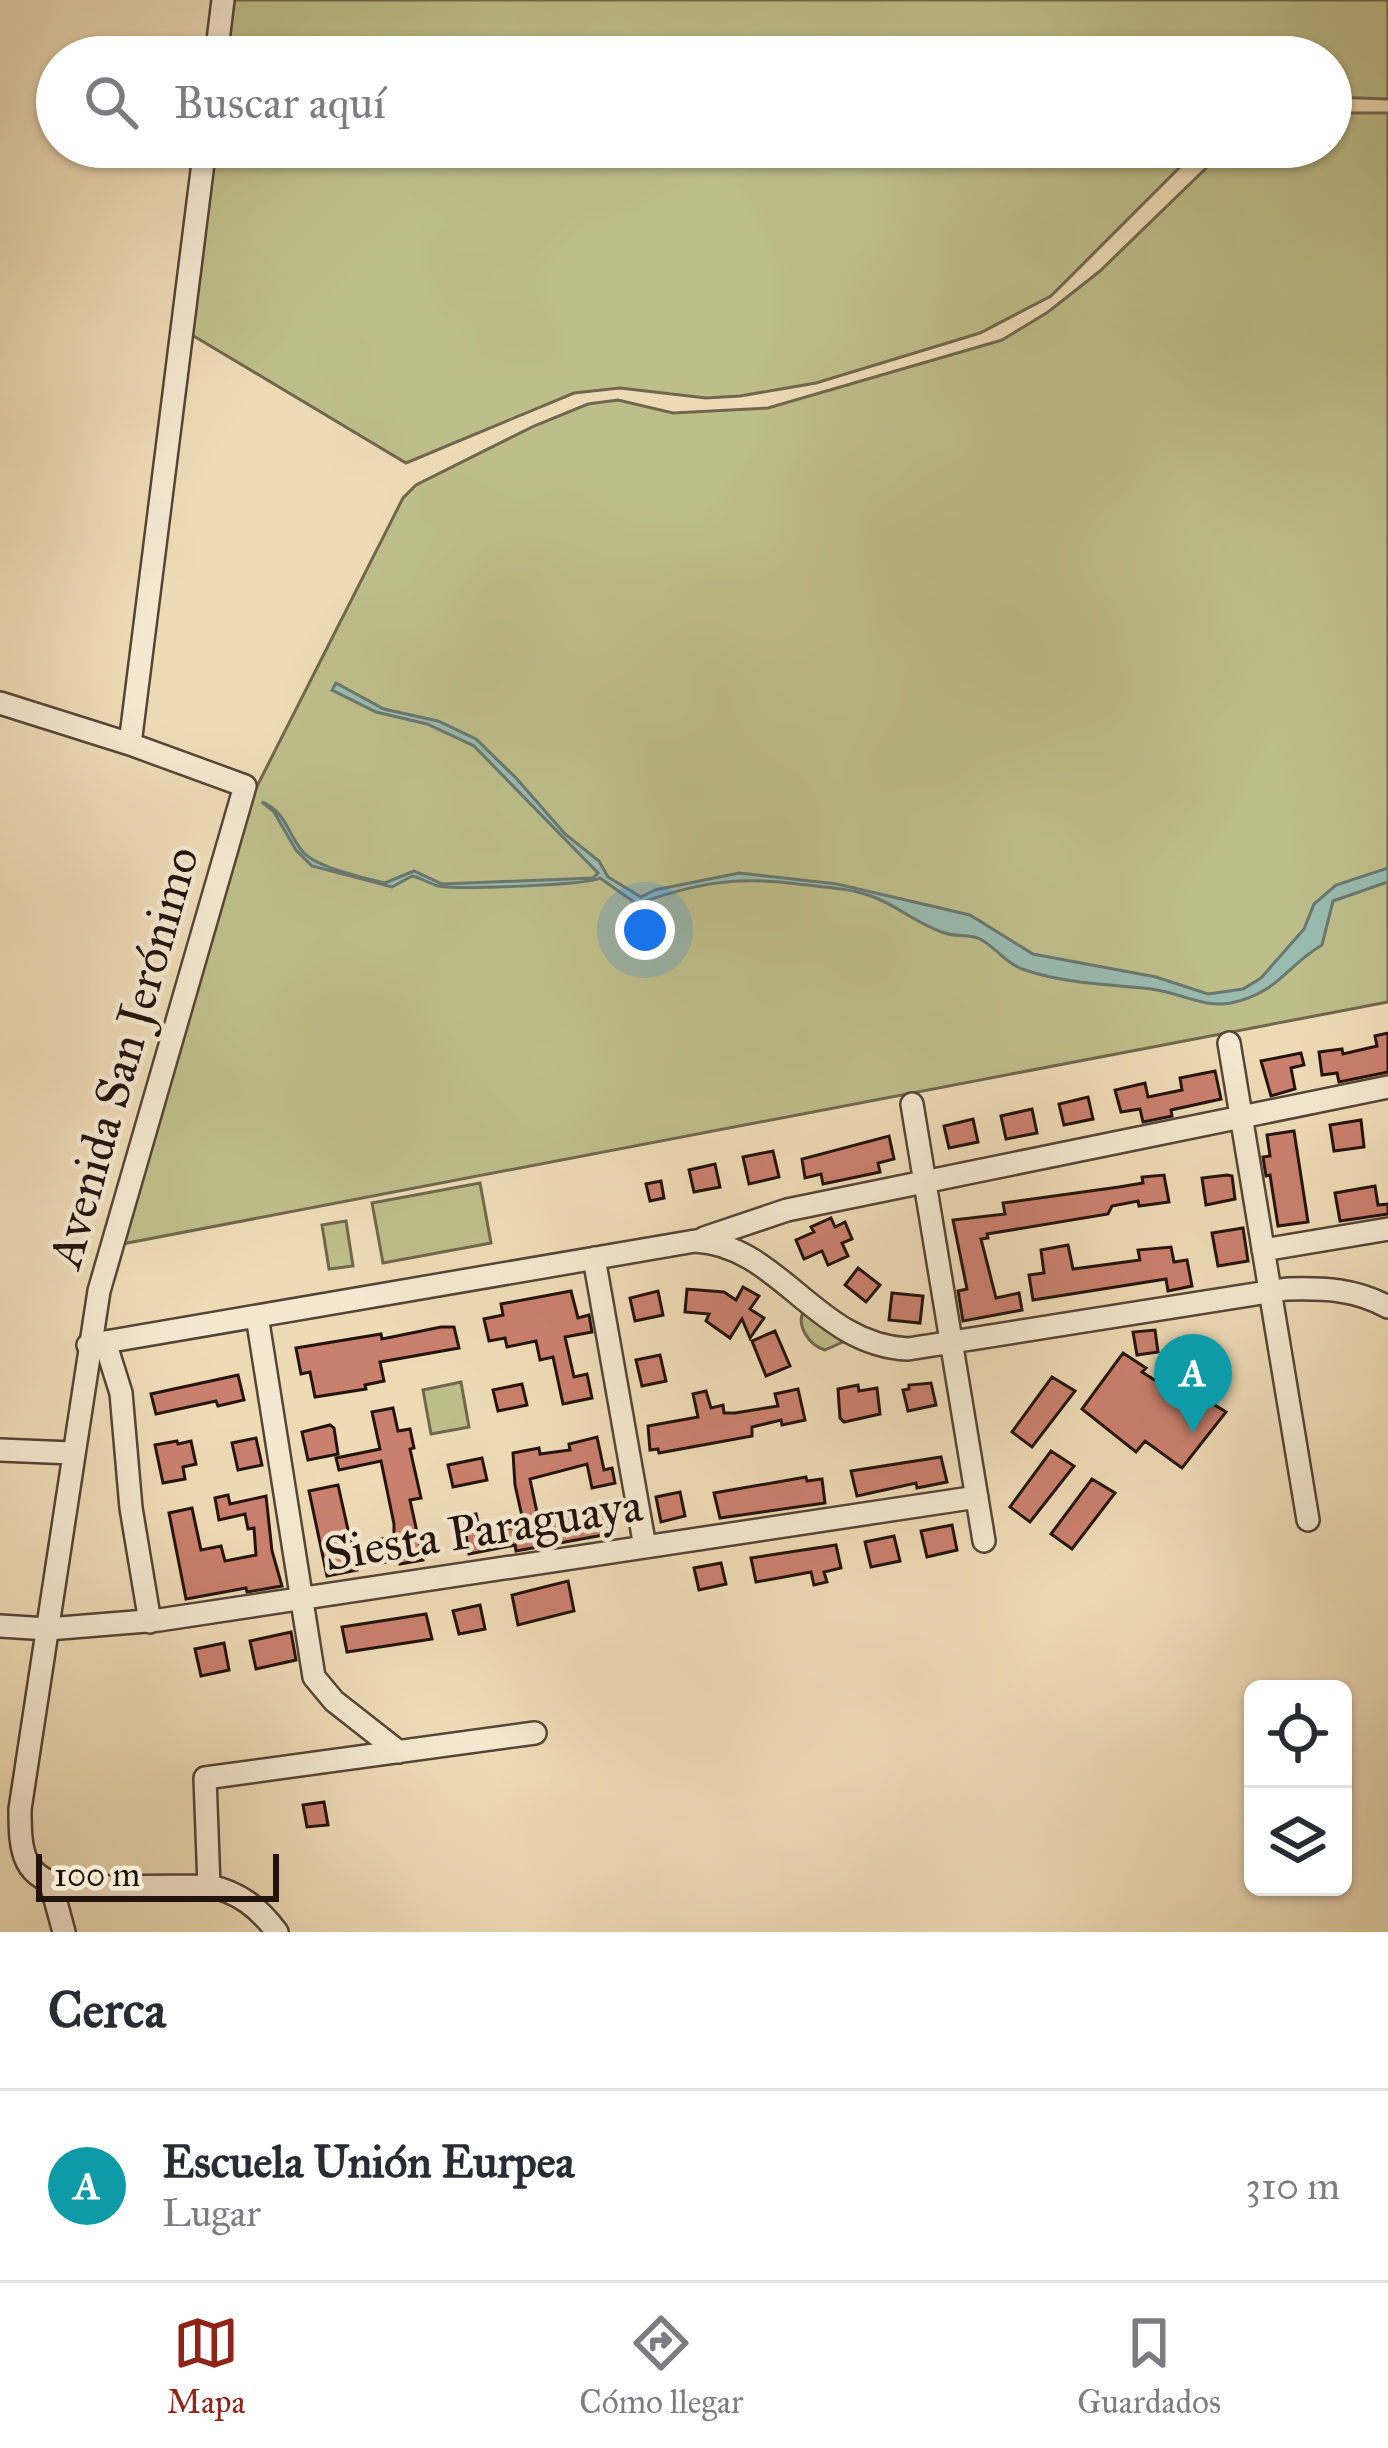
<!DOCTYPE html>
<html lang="es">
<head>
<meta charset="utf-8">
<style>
  body { margin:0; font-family:"IM FELL Great Primer",serif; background:#f2f2f3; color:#2b2b33 }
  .controls { position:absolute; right:36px; bottom:36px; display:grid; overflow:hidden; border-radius:18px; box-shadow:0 3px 9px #0004 }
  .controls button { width:108px; height:108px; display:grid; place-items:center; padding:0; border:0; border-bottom:3px solid #e1e1e2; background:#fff; color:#2b2b33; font:60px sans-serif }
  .scale { position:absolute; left:36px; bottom:30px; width:243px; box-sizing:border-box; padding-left:12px; border:6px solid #23130d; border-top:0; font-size:33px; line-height:42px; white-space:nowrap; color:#23130d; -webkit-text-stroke:9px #f4e8d0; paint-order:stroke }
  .you { position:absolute; left:645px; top:930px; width:42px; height:42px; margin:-30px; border:9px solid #fff; border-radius:50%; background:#1a73e8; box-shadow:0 0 0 18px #1a73e833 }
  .badge { display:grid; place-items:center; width:78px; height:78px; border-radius:50%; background:#8f2418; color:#fff; font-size:39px; font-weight:700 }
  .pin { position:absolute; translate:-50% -99px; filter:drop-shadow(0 3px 6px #0008) }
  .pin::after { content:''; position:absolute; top:63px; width:42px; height:36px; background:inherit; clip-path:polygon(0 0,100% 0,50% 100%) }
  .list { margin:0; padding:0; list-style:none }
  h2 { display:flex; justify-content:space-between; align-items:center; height:156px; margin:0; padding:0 48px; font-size:51px }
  h2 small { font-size:39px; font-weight:400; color:#7c7c81 }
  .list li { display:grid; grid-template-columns:78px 1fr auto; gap:36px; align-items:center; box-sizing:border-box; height:192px; padding:0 48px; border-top:3px solid #e1e1e2 }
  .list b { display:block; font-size:45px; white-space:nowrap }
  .list p { margin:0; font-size:39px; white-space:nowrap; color:#7c7c81 }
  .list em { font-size:39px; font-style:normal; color:#7c7c81 }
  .icon { flex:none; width:66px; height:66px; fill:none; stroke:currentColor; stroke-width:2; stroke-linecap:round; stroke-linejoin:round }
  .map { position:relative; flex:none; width:1388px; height:1932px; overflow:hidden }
  .search { position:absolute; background:#fff; box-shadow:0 3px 9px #0004; left:36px; right:36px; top:36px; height:132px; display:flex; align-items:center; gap:30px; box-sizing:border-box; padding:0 42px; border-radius:66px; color:#7c7c81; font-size:45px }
  .sheet { height:348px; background:#fff }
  nav { display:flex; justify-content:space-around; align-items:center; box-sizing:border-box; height:168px; border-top:3px solid #e1e1e2; background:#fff; font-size:33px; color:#7c7c81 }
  nav a { display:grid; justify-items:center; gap:6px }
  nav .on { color:#8f2418 }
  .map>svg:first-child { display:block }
</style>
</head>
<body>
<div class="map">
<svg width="1388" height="1932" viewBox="0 0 1388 1932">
  <rect width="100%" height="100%" fill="#eedbb6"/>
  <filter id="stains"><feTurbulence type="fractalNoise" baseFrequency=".00167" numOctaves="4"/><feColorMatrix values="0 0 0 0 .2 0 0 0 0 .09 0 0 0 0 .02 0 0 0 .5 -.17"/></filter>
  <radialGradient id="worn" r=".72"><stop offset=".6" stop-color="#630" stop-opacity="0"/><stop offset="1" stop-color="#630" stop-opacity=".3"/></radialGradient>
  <!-- green -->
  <path fill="#bebe8a" stroke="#70684c" stroke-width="3" d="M229 0H1388V99L1331 97V57H222Z
    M1331 113H1388V1002L122 1244 249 802 403 498 416 485 534 426 588 404 618 400 673 413 768 408 1002 340 1048 312 1100 271 1228 147H1331Z
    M210 147H1200L1051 296 980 333 816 383 740 396 706 398 620 388 574 393 406 463 187 332Z
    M480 1183 491 1243 383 1263 372 1203Z
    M346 1221 353 1266 329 1269 322 1225Z
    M803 1312 842 1339 843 1342 825 1350C808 1345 797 1325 803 1312Z
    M461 1382 469 1427 431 1434 423 1390Z"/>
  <!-- water -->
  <path fill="#99bbb0" stroke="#6a786f" stroke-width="3" d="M336 683 384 709 438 721 476 739 517 779 565 834 599 861 608 877 641 897 655 890 739 873 837 884 970 915 1033 954 1156 977 1208 994 1243 989 1261 978 1304 929 1314 904 1336 885 1388 868V882L1333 901 1322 945C1285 967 1278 993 1231 1003 1202 1008 1179 992 1151 989 1109 984 1066 984 1025 970 1006 964 997 948 980 939 969 934 956 937 945 933 918 925 897 905 871 896 849 888 822 887 798 884 736 876 696 883 637 904L600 878C588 885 456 890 439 886 429 884 422 878 412 876L392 887 312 866 296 850 274 812 262 802C288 813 287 835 304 853 317 867 366 879 385 883L414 871 442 884 593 878 598 873 474 746 427 724 376 712 332 690Z"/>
  <!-- building -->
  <path fill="#ca806e" stroke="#23130d" stroke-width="3" d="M1388 1033V1072L1339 1082 1337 1073 1322 1075 1319 1052 1342 1049 1343 1054 1377 1046 1375 1036Z
    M1301 1053 1304 1065 1291 1068 1295 1089 1271 1096 1261 1061Z
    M1215 1071 1221 1099 1171 1110 1172 1116 1143 1122 1140 1109 1121 1112 1115 1090 1145 1083 1148 1097 1182 1090 1180 1078Z
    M1088 1097 1093 1119 1064 1125 1059 1104Z
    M1032 1109 1037 1133 1006 1139 1001 1116Z
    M973 1119 978 1142 949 1148 944 1126Z
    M1361 1120 1364 1147 1334 1151 1330 1125Z
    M1294 1131 1308 1222 1278 1226 1270 1175 1266 1176 1263 1157 1270 1156 1267 1135Z
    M889 1136 894 1159 878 1163 880 1172 823 1184 821 1174 805 1178 802 1159Z
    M773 1151 779 1177 749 1184 743 1157Z
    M715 1164 720 1187 694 1192 689 1170Z
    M1164 1175 1169 1202 1139 1206 1138 1201 1112 1206 1108 1214 987 1234 988 1238 981 1239 996 1298 1019 1293 1022 1310 963 1321 958 1291 967 1289 953 1220 1005 1214 1003 1203 1119 1187 1143 1183 1142 1177Z
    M1227 1175 1232 1176 1235 1199 1206 1205 1202 1178Z
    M661 1181 664 1198 650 1201 646 1184Z
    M1375 1186 1378 1205 1388 1204V1214L1340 1221 1335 1193Z
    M831 1218 835 1227 845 1222 852 1239 842 1243 848 1256 828 1265 822 1251 804 1259 796 1240 814 1232 811 1227Z
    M1243 1228 1248 1261 1218 1266 1212 1233Z
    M1068 1245 1073 1269 1140 1260 1138 1250 1171 1247 1174 1262 1187 1260 1192 1286 1168 1291 1166 1279 1033 1300 1029 1275 1044 1273 1041 1250Z
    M858 1268 880 1285 866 1302 845 1285Z
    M743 1287 759 1296 750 1309 764 1318 750 1338 742 1319 730 1338 706 1321 709 1314 685 1312 687 1289 724 1292 736 1300Z
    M571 1291 578 1318 589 1315 592 1332 565 1337 574 1377 587 1374 592 1398 563 1404 553 1357 540 1360 536 1341 507 1347 505 1338 489 1341 484 1319 503 1315 501 1304Z
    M658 1291 663 1315 635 1321 630 1298Z
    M892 1293 923 1296 920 1323 889 1320Z
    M441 1327H454L459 1348 380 1362 384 1381 365 1385 366 1389 315 1397 310 1372 301 1374 296 1348 381 1334 382 1339Z
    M1155 1330 1158 1352 1137 1355 1133 1332Z
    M775 1331 790 1366 766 1376 752 1341Z
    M1123 1353 1146 1368 1142 1372 1196 1406 1203 1398 1226 1412 1182 1468 1145 1441 1136 1452 1082 1409Z
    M660 1355 666 1381 642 1386 636 1360Z
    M238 1375 244 1400 218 1406 216 1401 156 1414 151 1394Z
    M1052 1377 1075 1391 1032 1447 1012 1432Z
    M931 1383 936 1405 908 1411 903 1390 909 1389V1385Z
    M522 1384 527 1405 498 1411 493 1390Z
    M858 1385 859 1391 877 1388 880 1414 844 1422 840 1418 838 1389Z
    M798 1389 805 1420 782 1425 781 1420 752 1427V1436L659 1453 658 1449 650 1450 648 1426 698 1417 693 1394 706 1391 711 1408 723 1405 724 1413H735L778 1406 775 1394Z
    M393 1408 398 1431 410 1429 414 1448 410 1449 421 1498 410 1500 423 1560 400 1564 399 1559 382 1563 377 1540 394 1536V1524L381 1461 339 1470 336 1458 380 1449 372 1412Z
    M330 1425 334 1428 338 1454 308 1460 302 1432Z
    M597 1437 604 1470 612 1468 615 1483 592 1488 587 1464 530 1479 539 1522 610 1511 614 1533 516 1551 515 1545 469 1554 463 1516 476 1514 479 1527 492 1526 493 1532 524 1525 515 1485 513 1453 539 1448 540 1454 570 1450 569 1444Z
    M256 1438 262 1465 238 1470 232 1443Z
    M177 1441 178 1444 191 1441 196 1464 183 1467 185 1479 163 1483 155 1445Z
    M1051 1451 1074 1466 1030 1522 1010 1507Z
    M941 1457 947 1482 917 1488 916 1483 857 1496 851 1471Z
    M482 1458 487 1480 453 1487 448 1465Z
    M806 1477 807 1481 822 1479 825 1503 720 1518 714 1493Z
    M1092 1479 1115 1493 1072 1549 1051 1534Z
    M338 1485 357 1570 327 1576 309 1491Z
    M680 1492 685 1516 661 1522 656 1497Z
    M228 1495 230 1504 266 1496 272 1551 282 1586 247 1592 246 1588 186 1599 169 1513 192 1508 201 1550 221 1546 225 1561 256 1555 254 1528 248 1529 245 1514 219 1520 215 1498Z
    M952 1525 957 1550 927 1557 921 1531Z
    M894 1536 900 1561 871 1567 865 1542Z
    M836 1545 841 1568 824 1572 827 1582 814 1585 811 1572 756 1582 751 1558Z
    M721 1563 726 1584 699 1590 694 1568Z
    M568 1581 574 1611 518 1625 512 1595Z
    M480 1605 485 1629 459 1634 453 1611Z
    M426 1614 432 1639 347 1652 342 1627Z
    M291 1632 296 1660 256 1669 250 1641Z
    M224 1643 229 1670 201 1676 195 1649Z
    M324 1802 328 1825 307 1827 303 1805Z"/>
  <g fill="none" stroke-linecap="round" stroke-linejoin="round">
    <defs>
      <path id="minor" d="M216 57 223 0
        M0 703 130 744 245 786 99 1291 20 1809C20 1852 22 1880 70 1887L209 1886C239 1892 259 1908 277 1932
        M130 744 205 147
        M1229 1043 1308 1520
        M912 1104 984 1541
        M704 1238 787 1210 1388 1087
        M1263 1250 1388 1229
        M594 1258 645 1547
        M257 1316 314 1677 334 1701 399 1752
        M105 1342 121 1393 131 1508 150 1622
        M88 1345 695 1241C780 1245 816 1345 908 1349L1287 1289C1324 1288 1355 1289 1388 1307
        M0 1450 72 1453
        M0 1626 48 1629 159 1620 977 1497
        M51 1884 64 1932
        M209 1886 205 1778 535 1733"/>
    </defs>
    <!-- minor casing -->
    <use href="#minor" stroke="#564537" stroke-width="26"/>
    <!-- minor -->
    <use href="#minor" stroke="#f4e8d0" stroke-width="21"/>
  </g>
  <g text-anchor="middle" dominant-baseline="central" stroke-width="9" stroke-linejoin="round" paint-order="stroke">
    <!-- street labels -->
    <g font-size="48" fill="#23130d" stroke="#f4e8d0">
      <text transform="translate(123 1057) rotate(-74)">Avenida San Jerónimo</text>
      <text transform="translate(483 1529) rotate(-9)">Siesta Paraguaya</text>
    </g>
  </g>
  <rect width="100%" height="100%" filter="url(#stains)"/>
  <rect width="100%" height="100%" fill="url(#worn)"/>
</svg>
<div class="controls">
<button><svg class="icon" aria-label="locate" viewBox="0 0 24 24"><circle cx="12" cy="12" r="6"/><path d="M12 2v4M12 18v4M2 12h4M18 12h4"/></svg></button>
<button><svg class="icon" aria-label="layers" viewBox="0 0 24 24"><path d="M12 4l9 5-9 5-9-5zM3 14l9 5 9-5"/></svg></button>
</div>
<div class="scale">100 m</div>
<div class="you"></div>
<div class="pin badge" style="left:1193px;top:1433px;background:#0f9aa8">A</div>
<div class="search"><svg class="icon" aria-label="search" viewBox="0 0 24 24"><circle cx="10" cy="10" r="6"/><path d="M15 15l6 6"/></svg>Buscar aquí</div>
</div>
<section class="sheet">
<h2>Cerca<small></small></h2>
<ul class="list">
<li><span class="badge" style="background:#0f9aa8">A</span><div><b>Escuela Unión Eurpea</b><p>Lugar</p></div><em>310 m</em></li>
</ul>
</section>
<nav>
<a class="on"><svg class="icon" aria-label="map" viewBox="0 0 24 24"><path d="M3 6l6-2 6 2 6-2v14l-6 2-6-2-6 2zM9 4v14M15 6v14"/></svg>Mapa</a>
<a><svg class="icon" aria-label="directions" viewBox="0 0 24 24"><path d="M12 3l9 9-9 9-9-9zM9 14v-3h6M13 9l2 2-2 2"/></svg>Cómo llegar</a>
<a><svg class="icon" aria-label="saved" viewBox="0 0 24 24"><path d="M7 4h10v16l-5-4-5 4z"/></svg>Guardados</a>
</nav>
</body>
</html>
